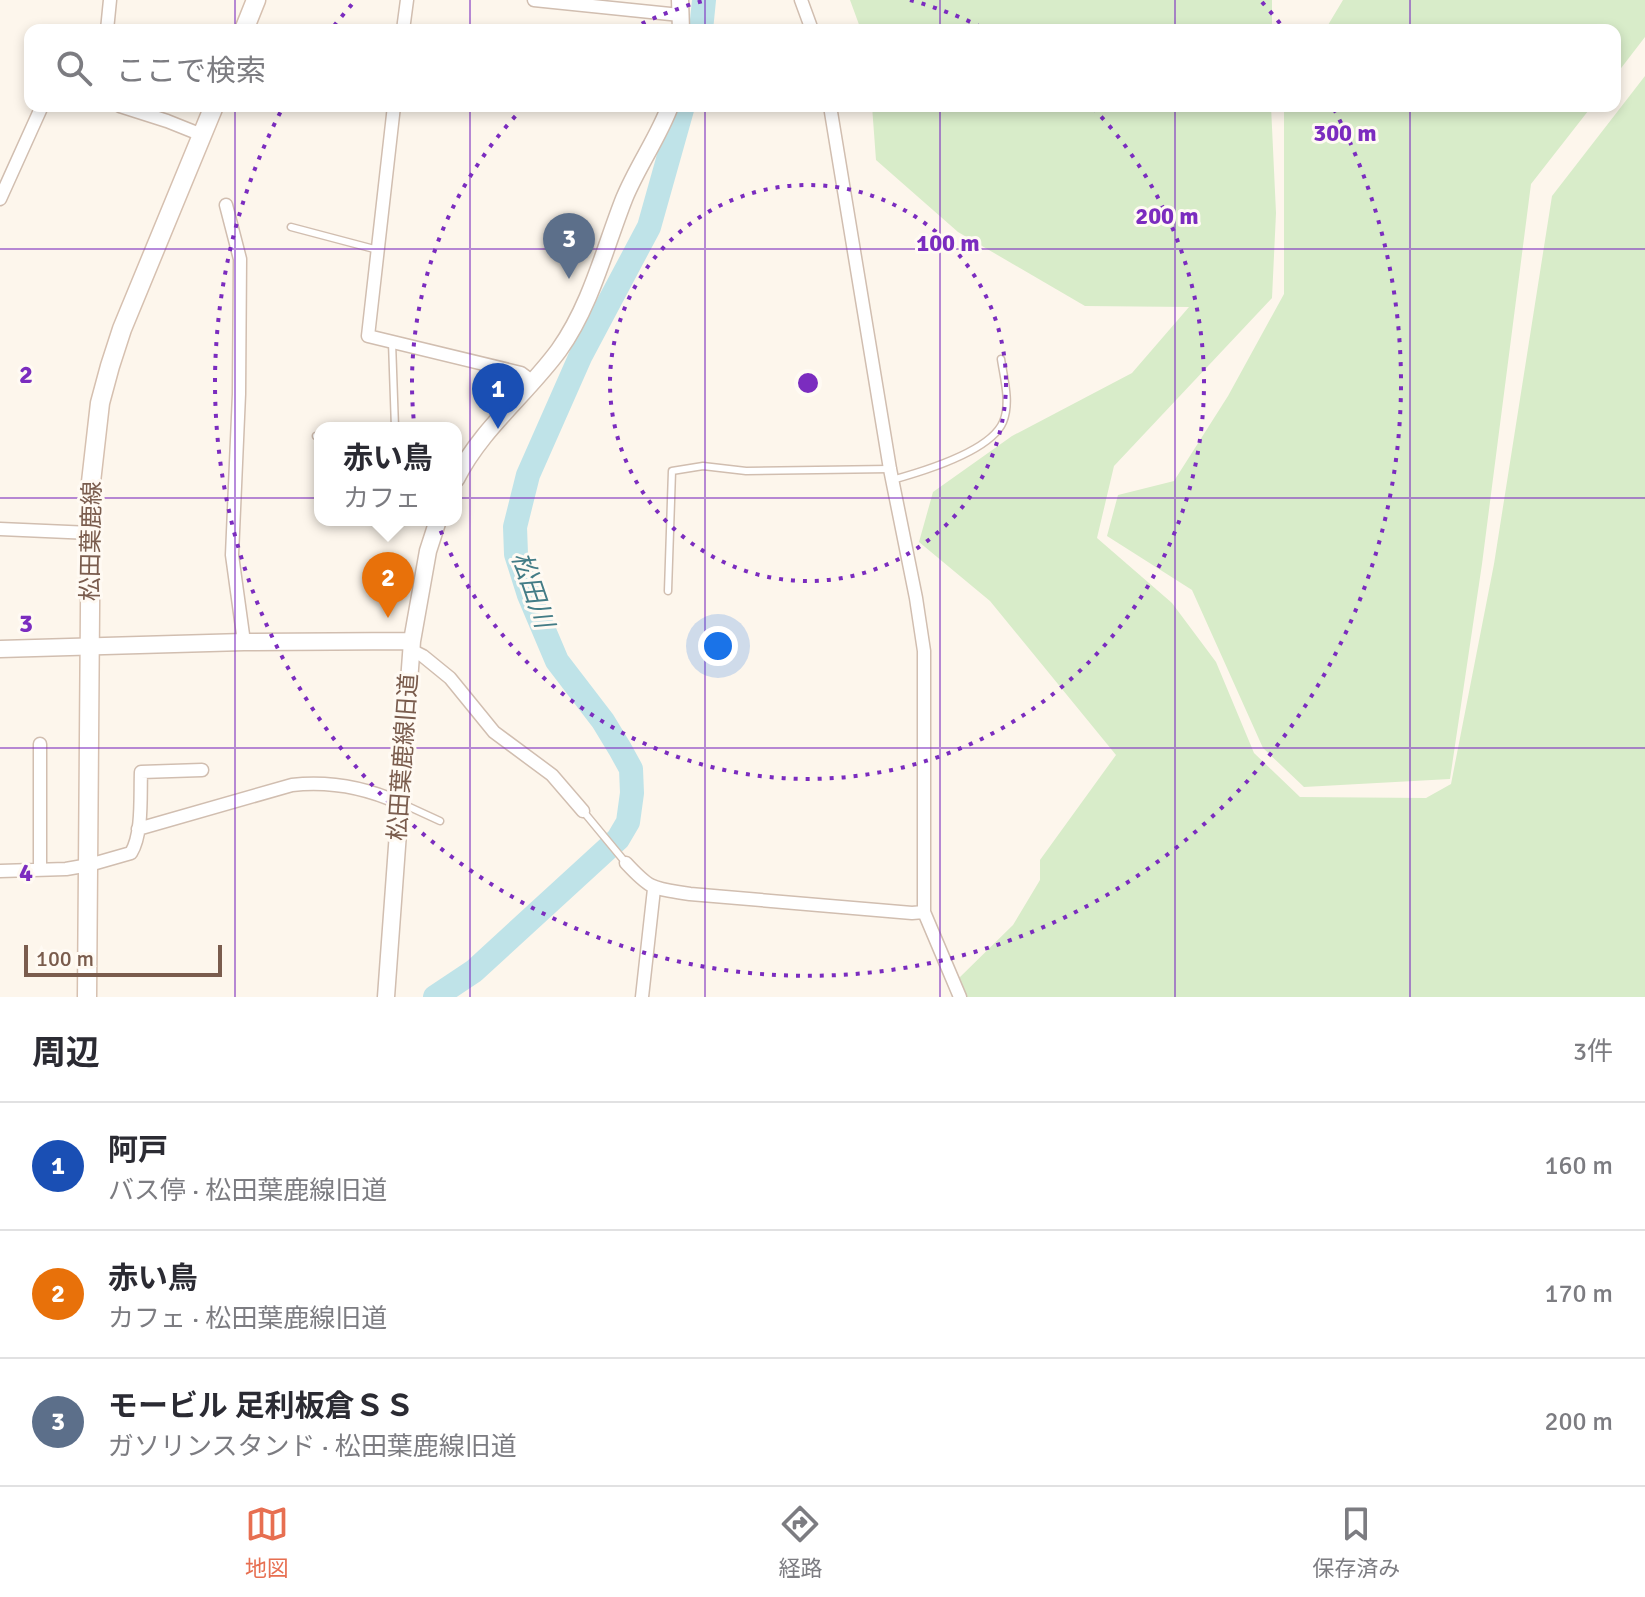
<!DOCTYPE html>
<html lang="ja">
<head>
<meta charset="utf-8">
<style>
  body { margin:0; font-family:Signika,"Noto Sans JP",sans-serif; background:#f7f7f7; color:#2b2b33 }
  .scale { position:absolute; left:24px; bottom:20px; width:198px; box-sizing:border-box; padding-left:8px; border:4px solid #7a5c4d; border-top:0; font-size:22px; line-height:28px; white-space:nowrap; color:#7a5c4d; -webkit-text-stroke:6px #fffaf3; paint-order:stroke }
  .you { position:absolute; left:718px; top:646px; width:28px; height:28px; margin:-20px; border:6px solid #fff; border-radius:50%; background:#1a73e8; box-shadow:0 0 0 12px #1a73e833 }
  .badge { display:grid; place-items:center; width:52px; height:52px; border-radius:50%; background:#e76f51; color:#fff; font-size:26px; font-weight:700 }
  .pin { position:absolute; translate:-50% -66px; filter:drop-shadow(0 2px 4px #0008) }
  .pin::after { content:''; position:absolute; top:42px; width:28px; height:24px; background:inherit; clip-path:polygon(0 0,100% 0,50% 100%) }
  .popup { position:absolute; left:314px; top:422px; width:148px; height:104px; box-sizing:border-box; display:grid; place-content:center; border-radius:16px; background:#fff; filter:drop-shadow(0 2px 6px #0005); font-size:26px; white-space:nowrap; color:#7c7c81 }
  .popup b { font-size:30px; color:#2b2b33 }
  .popup::after { content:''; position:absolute; left:50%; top:100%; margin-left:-16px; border:16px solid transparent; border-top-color:#fff }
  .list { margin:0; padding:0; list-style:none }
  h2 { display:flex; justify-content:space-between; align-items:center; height:104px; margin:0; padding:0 32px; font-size:34px }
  h2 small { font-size:26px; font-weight:400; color:#7c7c81 }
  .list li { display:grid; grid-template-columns:52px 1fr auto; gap:24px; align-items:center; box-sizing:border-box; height:128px; padding:0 32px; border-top:2px solid #e1e1e2 }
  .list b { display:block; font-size:30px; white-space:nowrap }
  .list p { margin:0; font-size:26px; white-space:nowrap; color:#7c7c81 }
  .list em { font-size:26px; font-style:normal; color:#7c7c81 }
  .icon { flex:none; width:44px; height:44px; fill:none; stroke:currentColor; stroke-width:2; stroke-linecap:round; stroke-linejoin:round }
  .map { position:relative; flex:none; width:1645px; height:997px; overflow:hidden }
  .search { position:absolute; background:#fff; box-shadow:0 4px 12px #0003; left:24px; right:24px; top:24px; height:88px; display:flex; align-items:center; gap:20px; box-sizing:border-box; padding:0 28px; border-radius:16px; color:#7c7c81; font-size:30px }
  .sheet { height:488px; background:#fff }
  nav { display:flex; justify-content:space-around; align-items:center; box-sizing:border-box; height:112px; border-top:2px solid #e1e1e2; background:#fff; font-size:22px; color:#7c7c81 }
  nav a { display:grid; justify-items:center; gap:4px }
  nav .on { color:#e76f51 }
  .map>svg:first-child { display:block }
</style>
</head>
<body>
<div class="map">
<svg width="1645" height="997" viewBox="0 0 1645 997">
  <rect width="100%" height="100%" fill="#fdf6ec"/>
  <!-- green -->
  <path fill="#d8ecc9" d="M850 0H1272V30H861Z
    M1343 0H1645V37L1615 76V30H1325Z
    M1645 76V997H962L959 978 1013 925 1040 880V860L1116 755 990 601 919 542 933 492 1012 436 1132 373 1189 307 1085 306 958 232 876 160 872 106H1271L1276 213 1272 298 1114 466 1097 538 1172 603 1216 662 1254 753 1300 797 1426 798 1451 784 1494 564 1552 196Z
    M1284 106H1592L1531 184 1482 564 1450 779 1304 787 1263 748 1192 590 1107 536 1118 495 1174 481 1228 396 1284 294Z"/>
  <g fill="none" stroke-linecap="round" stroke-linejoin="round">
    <!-- river -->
    <path stroke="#bfe3e8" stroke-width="24" d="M701 30 704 0
      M435 997 474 971 618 839 628 822 632 793 631 769 620 749 603 721 557 661 529 595 516 554 515 527 528 475 581 355 649 227 683 106"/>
    <defs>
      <path id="service" d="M291 227 378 250
        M392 342 395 428
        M316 436H320
        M892 480C921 472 990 452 1003 422 1011 403 1004 379 1001 359
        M668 591 672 471 703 466 746 471 890 469
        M403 804 440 821
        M583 811 626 863"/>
      <path id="minor" d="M534 0 680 15
        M801 0 812 30
        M107 30 110 0
        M403 30 407 0
        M120 106 167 121 202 135
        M394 106 368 336 521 373 533 382
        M830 106 890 469 916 598 924 651V912L960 997
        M0 199 42 106
        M226 205 240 259 239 394 232 555 244 642
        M0 529 91 533
        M411 650 423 656 450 678 494 732 552 775 583 811
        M138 829 292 785C329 781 364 787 399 803
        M626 863C652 891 653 888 690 894L912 913 924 912
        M40 870V744
        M0 871 66 869 89 865 131 853C143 833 140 796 141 772L202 770
        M642 997 654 889"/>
      <path id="tertiary" d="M680 0 681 30
        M456 479C481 429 526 395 559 350 591 305 604 250 624 199 637 167 658 138 670 106
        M0 649 244 642 412 641
        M386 997 412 641 428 551 438 520"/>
      <path id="secondary" d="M244 30 256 0
        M87 997 91 482 100 403 110 366 122 329 214 106"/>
    </defs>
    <!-- service casing -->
    <use href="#service" stroke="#d1beb0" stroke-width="9"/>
    <!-- minor casing -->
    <use href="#minor" stroke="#d1beb0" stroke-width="15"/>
    <!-- tertiary casing -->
    <use href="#tertiary" stroke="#d1beb0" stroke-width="19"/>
    <!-- secondary casing -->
    <use href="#secondary" stroke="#d6c0b0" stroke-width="21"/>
    <!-- service -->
    <use href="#service" stroke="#fff" stroke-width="6"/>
    <!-- minor -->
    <use href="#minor" stroke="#fff" stroke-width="12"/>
    <!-- tertiary -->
    <use href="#tertiary" stroke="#fff" stroke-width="16"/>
    <!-- secondary -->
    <use href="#secondary" stroke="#fff" stroke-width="18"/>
  </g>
  <!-- grid -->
  <path fill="none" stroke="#7b2cbf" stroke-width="2" stroke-opacity="0.55" d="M235 0V30M470 0V30M705 0V30M940 0V30M1175 0V30M1410 0V30M235 106V997M470 106V997M705 106V997M940 106V997M1175 106V997M1410 106V997M0 249H1645M0 498H1645M0 748H1645"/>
  <!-- distance rings -->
  <g fill="none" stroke="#7b2cbf" stroke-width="4" stroke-dasharray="4 8">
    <circle cx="808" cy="383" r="198"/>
    <path d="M631 29A396 396 0 0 1 706 0M910 0A396 396 0 0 1 985 29M1093 108A396 396 0 1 1 523 108"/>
    <path d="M334 26A593 593 0 0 1 354 2M1262 2A593 593 0 0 1 1282 26M1334 109A593 593 0 1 1 282 109"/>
  </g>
  <g text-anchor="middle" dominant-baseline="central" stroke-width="6" stroke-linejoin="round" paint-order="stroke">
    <!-- street labels -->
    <g font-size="24" fill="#7a5c4d" stroke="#fffaf3">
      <text transform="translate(91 541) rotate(-89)">松田葉鹿線</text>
      <text transform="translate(403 757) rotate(-86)">松田葉鹿線旧道</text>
    </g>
    <!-- water labels -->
    <g font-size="26" font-style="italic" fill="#437c86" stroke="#fffaf3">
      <text transform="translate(532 590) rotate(71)">松田川</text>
    </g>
  </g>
  <g font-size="26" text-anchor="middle" font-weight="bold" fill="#7b2cbf" stroke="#fffaf3" stroke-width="6" stroke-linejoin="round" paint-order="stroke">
    <text x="26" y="383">2</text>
    <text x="26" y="632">3</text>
    <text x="26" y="881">4</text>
  </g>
  <circle cx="808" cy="383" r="12" fill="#7b2cbf" stroke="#fffaf3" stroke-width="4"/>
  <g font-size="24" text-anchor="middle" font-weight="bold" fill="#7b2cbf" stroke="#fffaf3" stroke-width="6" stroke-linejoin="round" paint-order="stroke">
    <text x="1345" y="141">300 m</text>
    <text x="1167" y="224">200 m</text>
    <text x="948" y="251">100 m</text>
  </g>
</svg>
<div class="scale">100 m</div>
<div class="you"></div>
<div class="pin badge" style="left:498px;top:429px;background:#1a4fb4">1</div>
<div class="pin badge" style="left:388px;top:618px;background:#e8710a">2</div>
<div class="popup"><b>赤い鳥</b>カフェ</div>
<div class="pin badge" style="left:569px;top:279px;background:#5c6f8a">3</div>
<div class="search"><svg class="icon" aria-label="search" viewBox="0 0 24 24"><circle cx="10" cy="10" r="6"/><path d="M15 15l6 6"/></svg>ここで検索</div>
</div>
<section class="sheet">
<h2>周辺<small>3件</small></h2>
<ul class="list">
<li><span class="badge" style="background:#1a4fb4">1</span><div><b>阿戸</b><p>バス停 · 松田葉鹿線旧道</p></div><em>160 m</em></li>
<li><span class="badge" style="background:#e8710a">2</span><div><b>赤い鳥</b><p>カフェ · 松田葉鹿線旧道</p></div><em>170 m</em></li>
<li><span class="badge" style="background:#5c6f8a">3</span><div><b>モービル 足利板倉ＳＳ</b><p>ガソリンスタンド · 松田葉鹿線旧道</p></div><em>200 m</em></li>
</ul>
</section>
<nav>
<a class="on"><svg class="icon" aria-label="map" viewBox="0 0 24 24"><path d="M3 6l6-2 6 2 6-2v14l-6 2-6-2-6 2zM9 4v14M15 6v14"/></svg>地図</a>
<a><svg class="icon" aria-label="directions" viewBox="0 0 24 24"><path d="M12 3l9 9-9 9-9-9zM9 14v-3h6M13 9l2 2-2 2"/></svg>経路</a>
<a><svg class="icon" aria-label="saved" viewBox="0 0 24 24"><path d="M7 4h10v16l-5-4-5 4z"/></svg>保存済み</a>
</nav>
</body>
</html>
